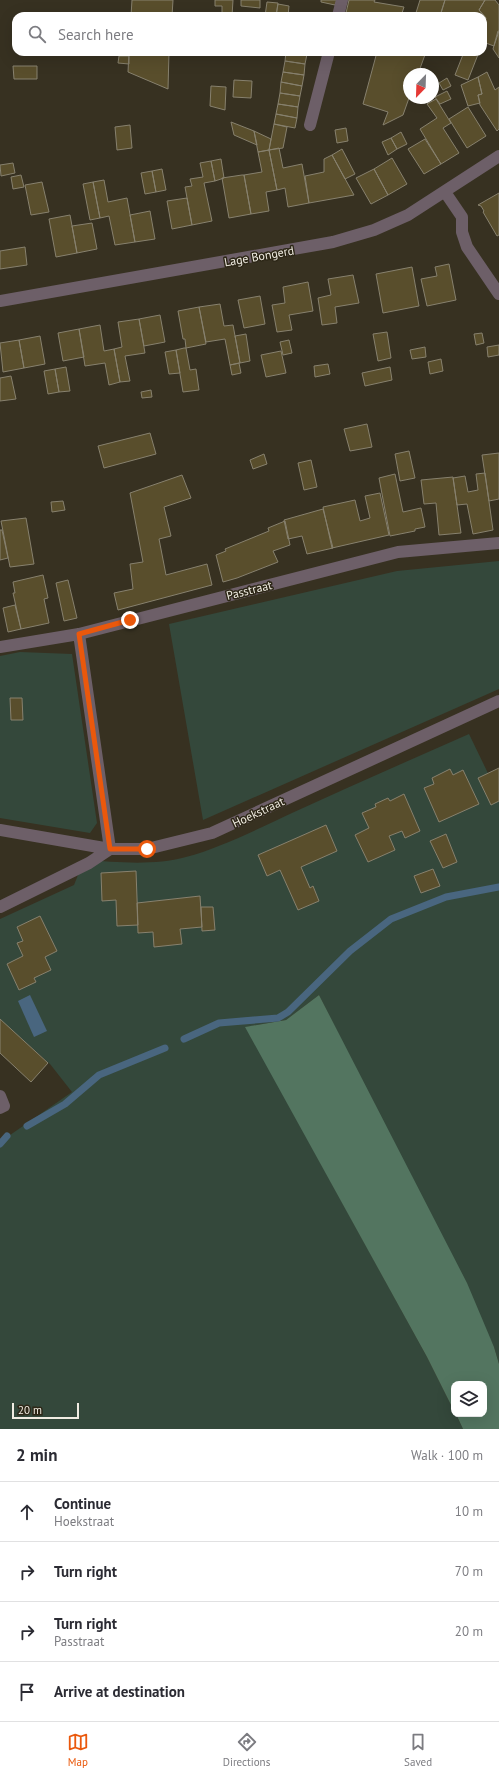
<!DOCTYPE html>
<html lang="en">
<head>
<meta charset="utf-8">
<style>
  body { margin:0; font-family:"PT Sans",sans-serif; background:#f2f2f3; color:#2b2b33 }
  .controls { position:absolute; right:12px; bottom:12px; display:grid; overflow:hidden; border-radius:8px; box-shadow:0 4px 16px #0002 }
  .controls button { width:36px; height:36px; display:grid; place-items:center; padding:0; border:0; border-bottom:1px solid #e1e1e2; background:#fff; color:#2b2b33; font:20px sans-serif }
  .compass { position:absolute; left:403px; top:68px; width:36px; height:36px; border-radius:50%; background:#fff; box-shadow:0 4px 16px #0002; rotate:203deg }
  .scale { position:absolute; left:12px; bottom:10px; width:67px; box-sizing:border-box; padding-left:4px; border:2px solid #f0ece2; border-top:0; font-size:11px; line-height:14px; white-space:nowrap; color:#f0ece2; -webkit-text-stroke:3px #2d2717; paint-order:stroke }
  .stop { position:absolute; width:12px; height:12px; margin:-9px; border:3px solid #ea580c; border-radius:50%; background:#fff }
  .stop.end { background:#ea580c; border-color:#fff; box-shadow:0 1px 4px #0008 }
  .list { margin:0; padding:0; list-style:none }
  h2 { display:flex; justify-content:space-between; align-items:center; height:52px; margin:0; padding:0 16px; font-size:17px }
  h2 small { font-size:13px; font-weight:400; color:#7c7c81 }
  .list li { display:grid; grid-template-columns:26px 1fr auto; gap:12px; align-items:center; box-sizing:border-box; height:60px; padding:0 16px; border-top:1px solid #e1e1e2 }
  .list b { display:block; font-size:15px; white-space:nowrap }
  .list p { margin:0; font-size:13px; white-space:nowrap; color:#7c7c81 }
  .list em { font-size:13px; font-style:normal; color:#7c7c81 }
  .icon { flex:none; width:22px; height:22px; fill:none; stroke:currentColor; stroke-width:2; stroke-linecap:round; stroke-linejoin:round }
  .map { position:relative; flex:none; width:499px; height:1429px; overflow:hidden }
  .search { position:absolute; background:#fff; box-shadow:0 4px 16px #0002; left:12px; right:12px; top:12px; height:44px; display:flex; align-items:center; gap:10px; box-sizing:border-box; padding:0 14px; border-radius:12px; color:#7c7c81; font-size:15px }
  .sheet { height:292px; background:#fff }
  nav { display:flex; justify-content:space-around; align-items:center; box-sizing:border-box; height:56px; border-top:1px solid #e1e1e2; background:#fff; font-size:11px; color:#7c7c81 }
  nav a { display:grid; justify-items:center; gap:2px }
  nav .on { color:#ea580c }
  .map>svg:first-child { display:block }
</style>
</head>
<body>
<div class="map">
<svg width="499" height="1429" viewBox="0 0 499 1429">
  <rect width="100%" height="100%" fill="#373121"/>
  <!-- green -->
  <path fill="#34483b" d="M499 561V689L203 820 169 624 397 571Z
    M20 652 72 654 97 823 90 833 0 818V656Z
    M469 734 499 796V1364L494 1347 319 995 286 1020 246 1027 427 1357 454 1411V1414H456L463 1429H0V1142L72 1092 50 1064 0 1020V919L74 885 84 860C117 862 153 866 186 857 220 848 260 828 292 813 351 786 410 760 469 734Z"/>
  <!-- forest -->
  <path fill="#537560" d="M319 995 467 1283 494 1347 499 1364V1429H463L456 1414H484V1384H454V1411L427 1357 245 1027 286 1020Z"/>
  <!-- water -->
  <path fill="#49667f" d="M30 995 47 1031 34 1037 18 1001Z"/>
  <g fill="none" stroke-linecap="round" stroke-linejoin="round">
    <!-- stream -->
    <path stroke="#49667f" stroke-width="7" d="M184 1039 219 1023 278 1018 288 1012 350 951 391 919 446 897 499 887
      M27 1126 65 1104 99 1075 165 1048
      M0 1144 7 1136"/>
  </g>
  <!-- building -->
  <path fill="#594e2c" stroke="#87816e" d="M132 0H173L172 16H131Z
    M215 0H233L232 16H222V6H215Z
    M241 0H260V8L241 6Z
    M321 0H337L335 5 321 2Z
    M349 0H375L374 2 404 7 401 16H351V14L346 13Z
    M420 0H445L440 16H415Z
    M445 0H485L479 10 486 18 483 25V16H440Z
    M485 0H495L499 5V31L494 46 483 42 485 35H483V25L486 18 479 10Z
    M267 2 278 3 276 16H265Z
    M278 4 289 6 288 16H276Z
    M498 31H499V58L493 49Z
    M129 52H169L168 89 128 72Z
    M286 52 307 54 305 64 285 61Z
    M377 52H426L418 74H409V98L403 115 383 125 388 112 363 104Z
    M464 52H479L468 80 455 75Z
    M119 56H129V64L118 63Z
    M285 61 305 64 304 75 283 72Z
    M13 66H37V79H14Z
    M283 72 304 75 302 86 281 82Z
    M487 72 495 90 499 87V129L497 131 480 105 478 95 482 94 478 77Z
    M478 77 482 94 478 95 480 103 468 106 461 85Z
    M447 78 451 86 443 90 439 83Z
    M234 80 252 81 251 98 233 97Z
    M281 82 302 86 300 96 280 93Z
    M211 86 226 87 225 110 210 106Z
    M447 91 451 99 440 104 435 97Z
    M280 93 300 96 298 107 278 104Z
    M436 99 451 123 443 128 459 153 441 164 420 129 437 118 427 104Z
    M278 104 298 107 297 118 276 114Z
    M468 107 486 136 467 148 449 119Z
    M276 114 297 118 295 128 274 124Z
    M231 122 254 131 257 145 234 135Z
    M274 124 287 127 283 148 269 150Z
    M130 125 132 148 117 150 115 127Z
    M346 128 348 141 337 143 335 130Z
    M254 131 271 139 269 150 258 152Z
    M401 132 407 144 397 149 391 138Z
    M391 138 397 149 388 155 382 142Z
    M425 139 441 164 424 174 408 149Z
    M279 148 283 168 302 164 309 203 288 207 285 188 277 190 269 150Z
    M342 149 355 174 345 179 332 155Z
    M269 150 277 190 266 192 269 211 251 214 244 175 262 172 258 152Z
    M332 155 354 195 309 203 305 176 324 172V159Z
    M392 158 407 184 388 195 374 169Z
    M221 159 224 178 215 181 211 161Z
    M211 161 215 181 204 183 212 221 192 225 185 187 192 186 190 179 203 177 200 163Z
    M13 163 15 173 1 176 0 165Z
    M162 169 166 190 156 192 152 171Z
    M374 169 388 195 371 204 356 178Z
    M152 171 156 192 145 194 141 173Z
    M21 175 24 187 13 189 11 177Z
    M242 175H244L251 214 229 218 222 178Z
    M104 180 108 202 127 198 135 242 115 245 109 216 100 218 93 182Z
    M42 182 49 212 31 215 25 185Z
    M93 182 100 218 90 220 83 184Z
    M499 193V235L497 236 483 212 484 211 481 206 478 205Z
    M187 198 192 225 172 229 167 201Z
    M150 211 155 239 135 242 130 215Z
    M70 215 77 253 56 257 49 219Z
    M92 223 97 249 77 253 72 226Z
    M25 247 27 265 0 269V251Z
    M449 264 456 300 427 306 421 279 437 276 435 267Z
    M412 267 419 306 383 313 376 274Z
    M353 275 359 303 335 307 337 323 322 325 318 298 331 295 328 279Z
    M308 282 313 311 289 315 292 330 277 332 272 305 285 303 283 287Z
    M260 296 265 324 244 328 238 300Z
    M220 304 224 326 233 325 240 363 230 365 225 339 206 342 199 307Z
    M199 307 206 344 186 348 185 339H183L178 311Z
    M160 315 165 342 144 346 139 319Z
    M139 319 145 353 125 356 130 381 120 382 114 349 122 347 118 322Z
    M100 325 104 351 114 349 120 382 109 385 105 363 85 366 79 329Z
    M79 329 84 357 63 361 58 333Z
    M387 332 391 358 378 361 373 334Z
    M482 333 484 343 476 345 474 334Z
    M246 334 250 361 240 363 235 336Z
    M40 336 45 364 24 368 19 340Z
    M19 340 24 368 3 372 0 343Z
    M289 340 292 353 283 355 280 342Z
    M499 345V355L488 357 487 347Z
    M425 347 426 357 412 359 410 350Z
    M184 348H186L190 370 196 369 199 390 183 392 176 350Z
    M176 350 180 373 169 374 165 352Z
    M281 351 286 373 266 377 261 355Z
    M441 359 443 371 430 374 428 362Z
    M239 363 241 373 232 375 230 365Z
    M328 364 330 374 315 377 314 366Z
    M66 367 70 391 59 392 55 369Z
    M390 367 392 380 365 386 362 373Z
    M55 369 59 392 48 394 44 371Z
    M11 376 16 399 0 401V378Z
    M151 390 152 397 142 398 141 392Z
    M367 424 372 447 350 451 344 429Z
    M150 433 156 454 104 468 98 446Z
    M409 451 415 478 400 481 395 454Z
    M499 453V499L489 501 482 455Z
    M264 454 267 464 253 469 250 460Z
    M311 460 317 487 304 490 298 463Z
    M485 473 493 530 473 534 467 504 457 505 453 478 465 476 468 492 478 490 476 474Z
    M395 474 403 512 421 508 425 527 415 529V531L390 536 379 478Z
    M182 475 191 498 164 507 171 536 159 539 166 575 207 564 212 585 118 610 114 593 133 589 130 564 143 562 130 493Z
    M453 477 461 533 439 535 436 503 424 504 421 480Z
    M380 493 389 535 332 548 323 507 355 500 360 521 370 518 365 496Z
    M63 501 65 510 52 512 51 502Z
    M323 509 333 548 307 554 302 536 288 539 284 520Z
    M26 518 34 564 10 567 1 521Z
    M285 521 290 545 273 551 278 562 237 578 223 582 216 555 226 551 225 549 269 531 268 528Z
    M0 530H2L8 558 0 560Z
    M43 575 48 598 44 599 49 623 21 629 13 593H15L13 582Z
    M68 580 77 618 64 621 56 583Z
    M15 605 21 629 8 632 3 608Z
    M10 698H22L23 720H11Z
    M499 768V801L491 805 478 778Z
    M450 769 453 775 463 770 479 804 439 822 424 788 434 784 432 778Z
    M404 794 420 831 405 838 402 831 389 836 395 850 368 862 355 835 369 828 362 813 376 807 375 804 388 798 390 801Z
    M326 825 337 851 301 867 310 888 313 886 319 901 298 910 280 870 267 876 258 855Z
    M446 834 457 862 443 868 430 841Z
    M433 869 440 886 421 893 414 876Z
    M136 871 138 925 117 926 116 900 102 901 101 873Z
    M200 896 202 927 180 929 182 944 154 947 153 932 138 933 137 903Z
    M201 907H213L215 930 202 931Z
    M40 916 57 951 45 957 51 970 34 978 36 982 19 990 7 964 23 956 17 943 23 941 17 927Z
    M0 1019 48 1063 31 1082 0 1053Z"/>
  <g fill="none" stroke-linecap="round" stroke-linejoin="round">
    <!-- minor -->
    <path stroke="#6d5f68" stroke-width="12" d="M338 16 342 0
      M310 125 329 52
      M445 192 462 217V232L467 247 499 294
      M0 301 333 242 374 230 408 215 499 156
      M0 647 79 634 398 552 499 543
      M0 830 110 849H147L212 833 499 701
      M0 907 89 863 110 849 79 634
      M0 1096 4 1106 0 1108"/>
  </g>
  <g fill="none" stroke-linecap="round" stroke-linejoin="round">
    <!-- route -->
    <path stroke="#ea580c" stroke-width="5" d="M130 620 79 634 110 849H147"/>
  </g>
  <g text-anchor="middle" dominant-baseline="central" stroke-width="3" stroke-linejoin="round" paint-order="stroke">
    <!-- street labels -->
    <g font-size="12" fill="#f0ece2" stroke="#2d2717">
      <text transform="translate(259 256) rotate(-10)">Lage Bongerd</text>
      <text transform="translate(249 590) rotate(-14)">Passtraat</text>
      <text transform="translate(258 812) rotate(-25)">Hoekstraat</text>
    </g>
  </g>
</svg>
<div class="controls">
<button><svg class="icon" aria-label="layers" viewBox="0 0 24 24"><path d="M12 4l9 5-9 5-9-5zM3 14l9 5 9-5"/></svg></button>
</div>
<svg class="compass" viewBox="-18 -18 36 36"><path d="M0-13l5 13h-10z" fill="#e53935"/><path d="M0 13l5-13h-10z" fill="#7c7c81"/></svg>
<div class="scale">20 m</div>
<div class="stop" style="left:147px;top:849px"></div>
<div class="stop end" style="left:130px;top:620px"></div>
<div class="search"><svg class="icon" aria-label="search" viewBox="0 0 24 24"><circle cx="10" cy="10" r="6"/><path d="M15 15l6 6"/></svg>Search here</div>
</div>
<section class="sheet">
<h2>2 min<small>Walk · 100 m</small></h2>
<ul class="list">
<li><svg class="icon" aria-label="ahead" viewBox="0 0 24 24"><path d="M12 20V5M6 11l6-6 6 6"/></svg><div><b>Continue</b><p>Hoekstraat</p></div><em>10 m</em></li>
<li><svg class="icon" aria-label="right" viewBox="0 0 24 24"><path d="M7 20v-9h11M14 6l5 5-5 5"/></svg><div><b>Turn right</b></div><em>70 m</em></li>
<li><svg class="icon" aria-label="right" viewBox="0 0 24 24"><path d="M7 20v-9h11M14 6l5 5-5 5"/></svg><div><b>Turn right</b><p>Passtraat</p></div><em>20 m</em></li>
<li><svg class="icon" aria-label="arrive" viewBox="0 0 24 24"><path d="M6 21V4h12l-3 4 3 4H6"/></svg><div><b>Arrive at destination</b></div></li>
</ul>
</section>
<nav>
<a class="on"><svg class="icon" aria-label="map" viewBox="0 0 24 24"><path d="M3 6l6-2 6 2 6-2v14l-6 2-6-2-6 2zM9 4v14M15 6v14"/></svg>Map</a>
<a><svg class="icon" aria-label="directions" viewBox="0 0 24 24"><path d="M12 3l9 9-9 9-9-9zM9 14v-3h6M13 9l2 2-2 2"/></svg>Directions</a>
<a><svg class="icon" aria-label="saved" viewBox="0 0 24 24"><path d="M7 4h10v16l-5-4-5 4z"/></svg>Saved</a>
</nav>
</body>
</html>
